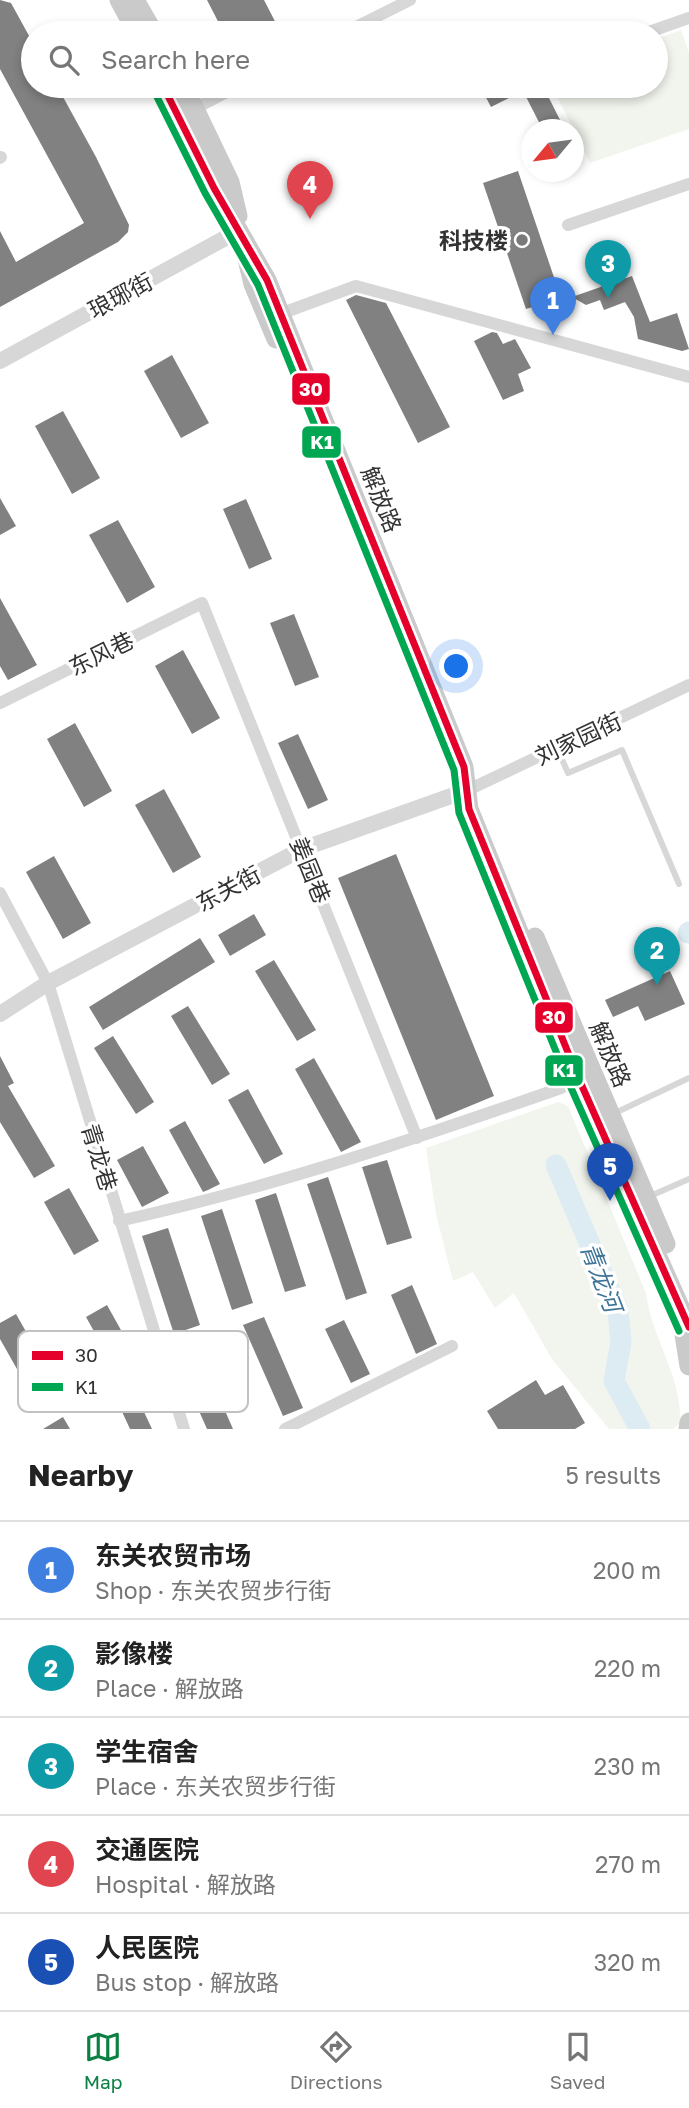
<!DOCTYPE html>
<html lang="en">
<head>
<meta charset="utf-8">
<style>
  body { margin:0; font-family:"Golos Text","Noto Sans SC",sans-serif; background:#f6f6f6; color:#222 }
  .compass { position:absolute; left:521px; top:119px; width:63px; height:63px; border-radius:50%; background:#fff; box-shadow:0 4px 10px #0003; rotate:241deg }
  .you { position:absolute; left:457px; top:667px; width:24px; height:24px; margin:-18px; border:5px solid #fff; border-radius:50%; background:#1a73e8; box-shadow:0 0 0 10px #1a73e833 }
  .badge { display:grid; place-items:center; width:46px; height:46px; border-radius:50%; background:#0b8043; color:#fff; font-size:23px; font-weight:700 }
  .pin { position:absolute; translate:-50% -58px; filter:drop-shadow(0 2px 4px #0008) }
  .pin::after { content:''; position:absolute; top:37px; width:24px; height:21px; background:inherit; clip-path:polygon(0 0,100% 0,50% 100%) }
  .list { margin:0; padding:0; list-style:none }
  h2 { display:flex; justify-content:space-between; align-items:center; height:91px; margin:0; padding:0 28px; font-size:30px }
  h2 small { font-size:23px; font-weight:400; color:#767676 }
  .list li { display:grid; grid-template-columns:46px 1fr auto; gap:21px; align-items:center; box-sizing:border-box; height:98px; padding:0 28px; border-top:2px solid #e0e0e0 }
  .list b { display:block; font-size:26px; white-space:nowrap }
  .list p { margin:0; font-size:23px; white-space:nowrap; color:#767676 }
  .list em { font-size:23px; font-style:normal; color:#767676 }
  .icon { flex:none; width:38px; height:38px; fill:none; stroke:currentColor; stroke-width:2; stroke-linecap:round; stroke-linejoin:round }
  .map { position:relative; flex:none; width:689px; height:1429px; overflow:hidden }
  .search { position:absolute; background:#fff; box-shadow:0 4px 10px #0003; left:21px; right:21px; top:21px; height:77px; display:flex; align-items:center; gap:18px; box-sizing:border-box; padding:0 24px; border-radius:38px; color:#767676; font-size:26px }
  .sheet { height:581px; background:#fff }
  nav { display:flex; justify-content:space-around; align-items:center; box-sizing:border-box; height:98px; border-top:2px solid #e0e0e0; background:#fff; font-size:19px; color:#767676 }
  nav a { display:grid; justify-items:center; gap:4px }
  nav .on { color:#0b8043 }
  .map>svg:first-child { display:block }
</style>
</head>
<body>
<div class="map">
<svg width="689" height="1429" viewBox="0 0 689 1429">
  <rect width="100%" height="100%" fill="#fff"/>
  <!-- green -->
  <path fill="#f1f5ed" d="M681 30 689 53V129L590 163 552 86H656V39Z
    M558 1102 568 1106 646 1293C652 1339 682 1376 680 1423L673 1429H609L552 1359 514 1293 495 1308 473 1272 453 1281 436 1214 426 1148Z"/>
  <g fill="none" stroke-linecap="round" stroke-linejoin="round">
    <!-- river -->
    <path stroke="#ddebf3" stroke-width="21" d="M688 933 689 932
      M556 1165 618 1310 621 1342 614 1381 640 1429"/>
  </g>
  <!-- building -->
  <path fill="#818181" d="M0 0 11 3 33 43V86H57L96 157 129 225 128 232 118 242 0 307V231L16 262 84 223 0 69Z
    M207 0H264L281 33H224Z
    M490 86H543L565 130H543L523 91 491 107 482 90Z
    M518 171 561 298 526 309 483 183Z
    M632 276 650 322 677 313 689 349 682 351 638 339 634 317 625 302 604 310 600 300 586 305 572 297Z
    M356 295 386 303 450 427 418 443 346 300Z
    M492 332 497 333 503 344 515 339 531 368 518 374 524 391 503 400 474 341Z
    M172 355 209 423 181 438 144 371Z
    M63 411 100 478 72 494 35 426Z
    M0 498 16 526 0 535Z
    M246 499 272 559 249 569 223 509Z
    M118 520 155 587 127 603 89 535Z
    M0 598 37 665 8 680 0 666Z
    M294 614 319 677 295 686 270 623Z
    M183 650 220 718 192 734 155 666Z
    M75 723 112 791 84 807 47 739Z
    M298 734 328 800 308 809 278 743Z
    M164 789 201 857 173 873 135 805Z
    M396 854 494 1096 436 1120 338 878Z
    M54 856 91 923 63 939 26 872Z
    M254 914 266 935 230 956 218 935Z
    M200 938 215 962 103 1030 89 1007Z
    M274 960 316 1030 297 1041 255 971Z
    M670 971 685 1004 645 1021 638 1006 613 1017 605 1000Z
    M188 1006 230 1074 212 1085 171 1016Z
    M113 1036 154 1102 136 1114 94 1048Z
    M0 1056 14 1083 8 1086 55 1166 34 1178 0 1122Z
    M314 1058 361 1142 341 1152 295 1069Z
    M248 1089 283 1154 264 1164 228 1100Z
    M185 1121 220 1184 208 1190 203 1192 169 1130Z
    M143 1146 169 1193 142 1207 117 1160Z
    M387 1160 412 1238 387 1245 362 1167Z
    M328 1177 367 1293 346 1300 307 1184Z
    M69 1188 99 1241 74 1255 44 1202Z
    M276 1193 306 1286 285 1292 255 1200Z
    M222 1209 253 1303 232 1310 201 1216Z
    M168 1228 200 1325 174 1334 142 1236Z
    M412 1285 437 1344 416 1354 391 1295Z
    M107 1305 136 1357 115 1369 86 1317Z
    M16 1314 62 1395 39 1408 0 1339V1323Z
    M264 1317 303 1408 283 1416 243 1325Z
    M344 1320 370 1374 351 1383 325 1329Z
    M198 1349 233 1429H207L176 1359Z
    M536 1380 545 1395 563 1385 585 1423 575 1429H498L487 1411Z
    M130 1382 152 1429H130L112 1390Z
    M63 1417 70 1429H43Z"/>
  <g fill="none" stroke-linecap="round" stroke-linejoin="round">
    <!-- service -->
    <path stroke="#d7d7d7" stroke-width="6" d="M557 748 568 773 622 750 679 884
      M615 1113 689 1078
      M648 1197 689 1179"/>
    <!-- minor -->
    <path stroke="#d7d7d7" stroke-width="12" d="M344 33 410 0
      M646 33 689 18
      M196 108 238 86
      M0 158 1 157
      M568 225 689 184
      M280 314 356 286 689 377
      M0 703 202 603 417 1138
      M468 790 689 685
      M0 893 48 983 184 1429
      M119 1221C270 1188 415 1139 561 1088L578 1077
      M285 1429 452 1346"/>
    <!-- tertiary -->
    <path stroke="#d7d7d7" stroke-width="16" d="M0 361 240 230
      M0 1014 48 983 302 849 468 790"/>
    <!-- primary -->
    <path stroke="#cacaca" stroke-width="19" d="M119 0 137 33
      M135 0 154 33
      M163 86 214 188 267 280 464 767 469 809 578 1077 689 1327
      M184 86 230 182 238 216
      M246 255 253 284 276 339
      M535 937 666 1244
      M681 1316 689 1366
      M688 1429 689 1422"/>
    <defs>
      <path id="bus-1" d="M163 86 214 188 267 280 464 767 469 809 578 1077 689 1327"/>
      <path id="bus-2" d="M154 91 205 193 258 285 454 770 459 813 568 1081 679 1331"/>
    </defs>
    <!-- bus-1 casing -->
    <use href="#bus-1" stroke="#fff" stroke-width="12"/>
    <!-- bus-2 casing -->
    <use href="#bus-2" stroke="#fff" stroke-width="12"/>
    <!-- bus-1 -->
    <use href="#bus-1" stroke="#e4002b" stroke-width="7"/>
    <!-- bus-2 -->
    <use href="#bus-2" stroke="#00a651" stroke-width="7"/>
  </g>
  <!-- markers -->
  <circle fill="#7a7a7a" stroke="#fff" stroke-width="2.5" cx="522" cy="240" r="7"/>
  <g text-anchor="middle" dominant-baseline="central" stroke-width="7" stroke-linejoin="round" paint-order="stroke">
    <!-- poi labels -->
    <g font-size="23" font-weight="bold" fill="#333" stroke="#fff" text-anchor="end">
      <text x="508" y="240">科技楼</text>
    </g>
    <!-- street labels -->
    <g font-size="23" fill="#333" stroke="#fff">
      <text transform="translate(120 295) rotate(-28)">琅琊街</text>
      <text transform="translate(382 499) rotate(68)">解放路</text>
      <text transform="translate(101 653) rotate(-26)">东风巷</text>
      <text transform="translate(578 738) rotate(-25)">刘家园街</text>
      <text transform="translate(311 870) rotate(68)">姜园巷</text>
      <text transform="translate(228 888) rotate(-28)">东关街</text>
      <text transform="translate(611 1054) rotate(67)">解放路</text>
      <text transform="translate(100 1157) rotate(73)">青龙巷</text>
    </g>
    <!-- water labels -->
    <g font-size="24" font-style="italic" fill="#3f7597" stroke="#fff">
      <text transform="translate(602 1277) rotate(69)">青龙河</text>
    </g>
  </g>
  <!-- legend -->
  <rect x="18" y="1331" width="230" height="81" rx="10" fill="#fff" stroke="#c2c2c2" stroke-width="2"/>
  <rect x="32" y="1351" width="31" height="9" fill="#e4002b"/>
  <rect x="32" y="1383" width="31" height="8" fill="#00a651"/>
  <g font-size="19" fill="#333">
    <text x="75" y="1362">30</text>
    <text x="75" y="1394">K1</text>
  </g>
  <g stroke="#fff" stroke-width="2.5">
    <rect x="291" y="372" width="40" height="34" rx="7" fill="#e4002b"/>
    <rect x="301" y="425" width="41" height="34" rx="7" fill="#00a651"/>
    <rect x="534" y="1001" width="40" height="33" rx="7" fill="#e4002b"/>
    <rect x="544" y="1054" width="40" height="33" rx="7" fill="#00a651"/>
  </g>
  <g font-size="19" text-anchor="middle" font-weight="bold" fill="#fff">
    <text x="311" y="396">30</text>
    <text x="322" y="449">K1</text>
    <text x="554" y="1024">30</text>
    <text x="564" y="1077">K1</text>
  </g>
</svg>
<svg class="compass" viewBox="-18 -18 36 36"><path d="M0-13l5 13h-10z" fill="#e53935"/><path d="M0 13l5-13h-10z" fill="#767676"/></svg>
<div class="you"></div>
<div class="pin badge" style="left:553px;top:335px;background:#3f7fe0">1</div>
<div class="pin badge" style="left:657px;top:985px;background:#0f9aa8">2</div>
<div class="pin badge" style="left:608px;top:298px;background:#0f9aa8">3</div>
<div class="pin badge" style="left:310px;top:219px;background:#e0444e">4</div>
<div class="pin badge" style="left:610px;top:1201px;background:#1a4fb4">5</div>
<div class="search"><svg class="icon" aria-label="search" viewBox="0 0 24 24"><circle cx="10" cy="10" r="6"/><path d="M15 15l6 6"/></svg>Search here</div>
</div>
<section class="sheet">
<h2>Nearby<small>5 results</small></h2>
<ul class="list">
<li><span class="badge" style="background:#3f7fe0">1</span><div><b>东关农贸市场</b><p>Shop · 东关农贸步行街</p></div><em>200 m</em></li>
<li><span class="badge" style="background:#0f9aa8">2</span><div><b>影像楼</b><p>Place · 解放路</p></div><em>220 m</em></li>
<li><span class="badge" style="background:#0f9aa8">3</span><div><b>学生宿舍</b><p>Place · 东关农贸步行街</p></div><em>230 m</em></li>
<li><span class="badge" style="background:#e0444e">4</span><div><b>交通医院</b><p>Hospital · 解放路</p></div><em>270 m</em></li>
<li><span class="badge" style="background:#1a4fb4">5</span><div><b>人民医院</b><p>Bus stop · 解放路</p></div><em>320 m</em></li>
</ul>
</section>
<nav>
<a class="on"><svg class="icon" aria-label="map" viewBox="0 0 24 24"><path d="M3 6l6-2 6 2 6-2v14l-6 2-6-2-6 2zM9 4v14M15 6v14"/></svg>Map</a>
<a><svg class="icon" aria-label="directions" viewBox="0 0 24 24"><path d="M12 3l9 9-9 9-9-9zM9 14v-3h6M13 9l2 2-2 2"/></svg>Directions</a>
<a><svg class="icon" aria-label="saved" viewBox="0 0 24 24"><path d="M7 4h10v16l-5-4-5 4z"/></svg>Saved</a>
</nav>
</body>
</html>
